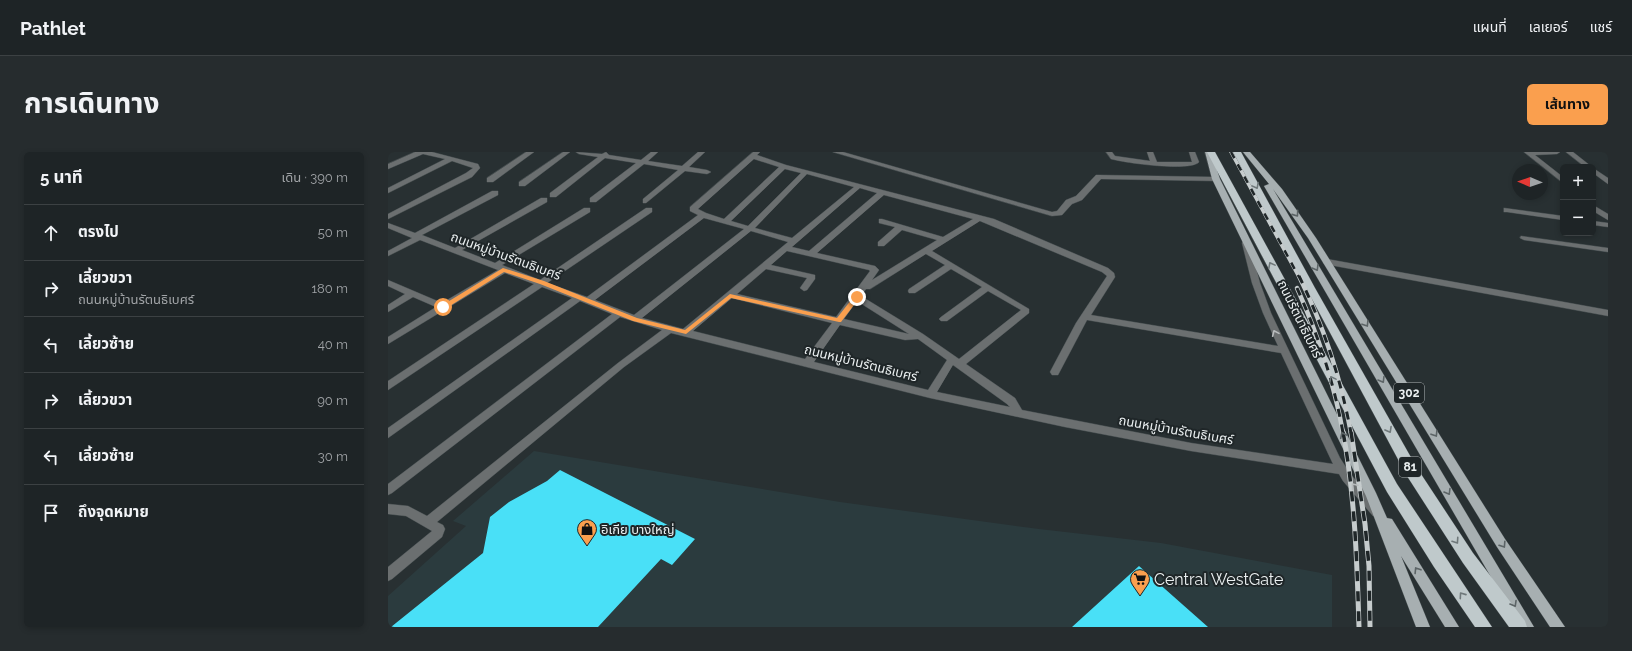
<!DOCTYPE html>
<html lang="th">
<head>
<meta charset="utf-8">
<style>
  body { margin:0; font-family:Raleway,"Noto Sans Thai",sans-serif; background:#262c2e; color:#f1f3f6 }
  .controls { position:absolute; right:12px; top:12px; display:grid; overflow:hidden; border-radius:6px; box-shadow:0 2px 6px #0003 }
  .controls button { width:36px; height:36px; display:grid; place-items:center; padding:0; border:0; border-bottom:1px solid #3c4143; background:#1e2426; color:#f1f3f6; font:20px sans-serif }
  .compass { position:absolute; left:1124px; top:12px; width:36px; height:36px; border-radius:50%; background:#1e2426; box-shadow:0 2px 6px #0003; rotate:272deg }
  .stop { position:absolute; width:12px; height:12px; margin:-9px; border:3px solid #fa9f4e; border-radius:50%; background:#fff }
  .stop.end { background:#fa9f4e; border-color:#fff; box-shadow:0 1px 4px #0008 }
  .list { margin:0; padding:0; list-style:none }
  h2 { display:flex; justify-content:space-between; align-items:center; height:52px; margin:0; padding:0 16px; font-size:17px }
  h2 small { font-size:13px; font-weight:400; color:#a1a4a7 }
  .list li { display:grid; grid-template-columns:26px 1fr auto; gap:12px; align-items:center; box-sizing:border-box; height:56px; padding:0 16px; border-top:1px solid #3c4143 }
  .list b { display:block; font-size:15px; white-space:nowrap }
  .list p { margin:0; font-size:13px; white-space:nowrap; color:#a1a4a7 }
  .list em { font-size:13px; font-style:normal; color:#a1a4a7 }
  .icon { flex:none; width:22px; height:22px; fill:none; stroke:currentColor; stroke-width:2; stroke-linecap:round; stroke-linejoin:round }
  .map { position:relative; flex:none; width:1220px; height:475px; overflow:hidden; border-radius:6px }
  header { display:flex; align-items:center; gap:24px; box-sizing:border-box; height:56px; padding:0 20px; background:#1e2426; border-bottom:1px solid #3c4143 }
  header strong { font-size:19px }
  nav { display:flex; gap:22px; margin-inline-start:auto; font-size:14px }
  .intro { display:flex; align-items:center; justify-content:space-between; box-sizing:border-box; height:96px; padding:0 24px }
  h1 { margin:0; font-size:28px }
  .button { padding:10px 18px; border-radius:6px; background:#fa9f4e; color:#111; font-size:14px; font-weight:700 }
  main { display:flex; gap:24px; padding:0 24px }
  aside { flex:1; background:#1e2426; border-radius:6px; box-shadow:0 2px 6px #0003 }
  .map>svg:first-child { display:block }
</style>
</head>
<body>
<header>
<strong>Pathlet</strong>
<nav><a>แผนที่</a><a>เลเยอร์</a><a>แชร์</a></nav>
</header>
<div class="intro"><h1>การเดินทาง</h1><a class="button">เส้นทาง</a></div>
<main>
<aside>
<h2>5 นาที<small>เดิน · 390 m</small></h2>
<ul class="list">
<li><svg class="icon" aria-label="ahead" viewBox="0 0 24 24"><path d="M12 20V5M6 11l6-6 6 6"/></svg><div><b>ตรงไป</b></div><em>50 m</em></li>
<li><svg class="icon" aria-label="right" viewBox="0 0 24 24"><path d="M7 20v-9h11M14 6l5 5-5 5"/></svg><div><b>เลี้ยวขวา</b><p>ถนนหมู่บ้านรัตนธิเบศร์</p></div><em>180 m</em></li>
<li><svg class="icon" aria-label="left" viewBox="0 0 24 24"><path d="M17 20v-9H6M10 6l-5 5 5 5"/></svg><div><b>เลี้ยวซ้าย</b></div><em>40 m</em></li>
<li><svg class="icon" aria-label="right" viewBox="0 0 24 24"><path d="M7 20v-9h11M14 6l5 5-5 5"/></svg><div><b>เลี้ยวขวา</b></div><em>90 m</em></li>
<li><svg class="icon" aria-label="left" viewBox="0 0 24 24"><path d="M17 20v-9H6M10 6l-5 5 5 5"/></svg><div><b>เลี้ยวซ้าย</b></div><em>30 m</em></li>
<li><svg class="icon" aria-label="arrive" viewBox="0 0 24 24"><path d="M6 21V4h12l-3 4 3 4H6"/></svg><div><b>ถึงจุดหมาย</b></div></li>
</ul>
</aside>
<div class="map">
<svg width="1220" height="475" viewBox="0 0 1220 475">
  <rect width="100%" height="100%" fill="#283032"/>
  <!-- built -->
  <path fill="#2b3b3e" d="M146 299 452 350 651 377 773 391 944 423V475H0V444L78 374 65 369Z"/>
  <!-- building -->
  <path fill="#49e0f7" d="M172 318 307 387 284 413 273 407 210 475H3L95 401 102 365 121 350 159 329Z
    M751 414 820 475H684Z"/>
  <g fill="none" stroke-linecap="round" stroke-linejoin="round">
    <defs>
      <path id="minor" d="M27 0H44L90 12 92 16 84 25 0 67V62L78 21 85 16 64 9 0 41V36L57 7 35 2 0 17V12Z
        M138 0H146L105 30H99V26Z
        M175 0H182L137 34H131V30Z
        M188 0 214 2 218 0 221 3 253 8 263 0H270L260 9 294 14 310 0H317L301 15 319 18 323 20 319 22 297 19 258 51H255V47L290 18 256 12 208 50H202V46L248 11 217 6 168 45H162V41L210 5 191 2Z
        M365 0H372L369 3 398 13 606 67 720 116 726 121 727 125 703 163 890 194 875 161 864 131 854 91 855 89H861L872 131 883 161 952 306 963 323 993 356 995 360 993 364 989 365 985 364 955 329 951 322 803 299 677 275 542 246 283 181 236 215 49 370 55 373 57 377 54 385 4 427 0 429V415L44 379 18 364 0 362V352L20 354 39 364 230 211 274 178 232 165 4 341 0 343V332L224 162 192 149 0 286V276L184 146 154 135 0 238V229L146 132 117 121 0 192V185L48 155 25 145 0 160V153L17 142 0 134V128L54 151 110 118 32 88 0 104V99L24 86 0 76V71L27 81 104 39H110V43L34 83 67 96 153 46H159V50L74 98 107 111 196 56H202V60L114 113 152 128 258 56H264V60L159 131 199 145 310 63 302 59V55ZM366 7 391 15 336 67 318 61 310 57ZM397 17 413 21 360 74 343 69ZM419 22 466 35 404 86 367 76ZM472 36 489 41 421 99 404 95ZM496 43 585 67 555 85 494 67H491V71L507 75 490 90V94H496L514 78 549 88 484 128 491 118 487 114 429 101ZM316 66 356 77 246 163 207 148ZM592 69 714 120 719 124 688 171 662 220 664 223H670L699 168 893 201 945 312 803 291 634 258 627 246 578 212 641 161V157L544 99ZM363 79 400 90 295 177 254 166ZM399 99 481 118 482 119 448 165 349 142 378 117 419 126 412 136 416 139 419 138 427 127V123L383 113ZM538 102 557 113 521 137 520 139 521 141H527L563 117 594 135 553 165 551 167 553 169H559L600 139 633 158 571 207 535 182 473 144 478 137H482ZM344 146 444 171 417 207 305 179ZM469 149 521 182 456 167ZM452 173 517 188 530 187 559 208 540 238 426 210ZM565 213 619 252 622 255 549 240Z
        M445 0H455L664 60 669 59 678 48 688 44 708 23H711L828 25 832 27 828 29 713 27 694 48 684 52 674 63 664 64Z
        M718 0H724L727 4 762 9 759 0H765L769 10H804L801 0H807L811 10C803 20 737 11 723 7Z
        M1136 0H1172L1169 2 1147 3 1175 25V31Z
        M1178 0H1185L1204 15H1197Z
        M1205 16 1220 26V32L1205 21Z
        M1205 53 1220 62V68L1205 59Z
        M1116 56 1175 64V68L1119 60H1116Z
        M1205 69 1220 71V75L1205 73Z
        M1133 84 1220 96V100L1136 88 1132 86Z
        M939 107 1220 158V164L936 112 935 110Z"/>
      <path id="major" d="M817 0H823L832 27 988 341 999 366 1004 367 1071 475H1057L1013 404 1042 475H1028L978 344 824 27Z
        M855 0H862L894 37 928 86 1117 387 1177 475H1162L1109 395 920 86 885 37 1146 475H1132L876 34 881 32Z"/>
      <path id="highway" d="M819 0H827L1009 332 1104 475H1087L1046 415 999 340Z
        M845 0H853L927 136 1029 316 1085 401 1137 469 1139 475H1121L1075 411 1019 324Z"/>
    </defs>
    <!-- minor casing -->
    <use href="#minor" stroke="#434b4d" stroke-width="1"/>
    <!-- major casing -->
    <use href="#major" stroke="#434b4d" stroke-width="1"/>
    <!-- highway casing -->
    <use href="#highway" stroke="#434b4d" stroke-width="1"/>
    <!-- minor -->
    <use href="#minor" fill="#6b6f70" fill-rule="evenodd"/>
    <!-- major -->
    <use href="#major" fill="#a7afb1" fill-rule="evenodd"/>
    <!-- highway -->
    <use href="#highway" fill="#bfc9cb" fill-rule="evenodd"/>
    <defs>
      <path id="rail-far2" d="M843 0 911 125"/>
      <path id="rail-far1" d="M911 124C935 173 953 227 963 281
        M909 136C930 183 946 230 955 281"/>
      <path id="rail" d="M955 280C967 344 969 410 971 475
        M963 280 977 372 981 414 982 475"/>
    </defs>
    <!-- rail-far2 casing -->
    <use href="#rail-far2" stroke="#c6cccd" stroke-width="3.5"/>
    <!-- rail-far1 casing -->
    <use href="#rail-far1" stroke="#c6cccd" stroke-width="4.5"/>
    <!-- rail casing -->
    <use href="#rail" stroke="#c6cccd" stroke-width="5"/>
    <!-- rail-far2 -->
    <use href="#rail-far2" stroke="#1f2628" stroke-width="2.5" stroke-dasharray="7" stroke-linecap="butt"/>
    <!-- rail-far1 -->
    <use href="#rail-far1" stroke="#1f2628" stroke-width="3" stroke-dasharray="8" stroke-linecap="butt"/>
    <!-- rail -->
    <use href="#rail" stroke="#1f2628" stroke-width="3.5" stroke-dasharray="10" stroke-linecap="butt"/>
  </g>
  <!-- one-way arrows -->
  <defs><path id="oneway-chevron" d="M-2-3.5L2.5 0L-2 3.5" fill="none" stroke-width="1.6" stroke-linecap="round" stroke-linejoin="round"/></defs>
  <g stroke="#6f787a">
    <use href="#oneway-chevron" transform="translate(868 34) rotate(62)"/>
    <use href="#oneway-chevron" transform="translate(883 113) rotate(-118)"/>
    <use href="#oneway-chevron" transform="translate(944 227) rotate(-118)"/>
    <use href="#oneway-chevron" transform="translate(1001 278) rotate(61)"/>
    <use href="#oneway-chevron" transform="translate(1068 389) rotate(56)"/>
    <use href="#oneway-chevron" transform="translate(1074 443) rotate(-125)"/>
  </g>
  <g stroke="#5c6466">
    <use href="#oneway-chevron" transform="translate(908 62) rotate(55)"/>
    <use href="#oneway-chevron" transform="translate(928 116) rotate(59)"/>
    <use href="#oneway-chevron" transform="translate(978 172) rotate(58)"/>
    <use href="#oneway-chevron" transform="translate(994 228) rotate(59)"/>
    <use href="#oneway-chevron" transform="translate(1047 282) rotate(58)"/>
    <use href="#oneway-chevron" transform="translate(955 283) rotate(-116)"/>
    <use href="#oneway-chevron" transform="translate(1060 340) rotate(59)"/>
    <use href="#oneway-chevron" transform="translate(1115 393) rotate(57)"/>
    <use href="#oneway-chevron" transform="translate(1029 418) rotate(-122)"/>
    <use href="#oneway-chevron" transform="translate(1126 452) rotate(60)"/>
  </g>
  <g stroke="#b8bcbd">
    <use href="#oneway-chevron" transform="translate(887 181) rotate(-114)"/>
    <use href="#oneway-chevron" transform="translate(966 334) rotate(-130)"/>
  </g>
  <!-- route -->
  <path fill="#fa9f4e" d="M115 116 156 129 249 166 297 178 342 142 449 166 467 143 472 145 453 170H451L343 146 298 182 245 169 152 132 116 120 57 157H53V154Z"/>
  <!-- icons -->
  <defs>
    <symbol id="shop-pin" viewBox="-11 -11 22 30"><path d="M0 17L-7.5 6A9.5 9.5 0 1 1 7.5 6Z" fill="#fa9f4e" stroke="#1f2628"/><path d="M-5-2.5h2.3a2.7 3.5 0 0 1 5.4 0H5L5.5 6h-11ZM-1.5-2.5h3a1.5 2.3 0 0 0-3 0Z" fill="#111"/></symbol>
    <symbol id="supermarket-pin" viewBox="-11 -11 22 30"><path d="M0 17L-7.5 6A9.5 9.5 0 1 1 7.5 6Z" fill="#fa9f4e" stroke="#1f2628"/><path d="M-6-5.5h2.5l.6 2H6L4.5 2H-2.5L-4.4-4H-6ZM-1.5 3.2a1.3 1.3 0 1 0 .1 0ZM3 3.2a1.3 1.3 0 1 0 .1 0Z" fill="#111"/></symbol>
  </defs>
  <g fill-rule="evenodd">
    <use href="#shop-pin" x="188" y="366" width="22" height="30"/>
    <use href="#supermarket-pin" x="741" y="416" width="22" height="30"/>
  </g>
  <g text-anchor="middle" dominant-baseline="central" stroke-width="4" stroke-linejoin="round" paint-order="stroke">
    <!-- shield labels -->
    <g fill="#1f2628" stroke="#aeb3b5" stroke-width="1">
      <rect x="1006" y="231" width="30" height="20" rx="3"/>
      <rect x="1011" y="305" width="22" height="20" rx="3"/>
    </g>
    <g font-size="12" font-weight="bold" fill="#ebf0f1">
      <text x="1021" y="241">302</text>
      <text x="1022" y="315">81</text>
    </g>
    <!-- street labels -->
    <g font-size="13" fill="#ebf0f1" stroke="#1f2628">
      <text transform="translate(118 104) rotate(20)">ถนนหมู่บ้านรัตนธิเบศร์</text>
      <text transform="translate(912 167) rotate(64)">ถนนรัตนาธิเบศร์</text>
      <text transform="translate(473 211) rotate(14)">ถนนหมู่บ้านรัตนธิเบศร์</text>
      <text transform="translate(788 278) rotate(10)">ถนนหมู่บ้านรัตนธิเบศร์</text>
    </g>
    <!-- poi labels -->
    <g font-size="13" fill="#ebf0f1" stroke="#1f2628" text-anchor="start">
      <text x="213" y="377">อิเกีย บางใหญ่</text>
    </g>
    <!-- near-poi labels -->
    <g font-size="16" fill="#ebf0f1" stroke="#1f2628" text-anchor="start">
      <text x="766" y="427">Central WestGate</text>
    </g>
  </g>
</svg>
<div class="controls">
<button>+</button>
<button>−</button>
</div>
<svg class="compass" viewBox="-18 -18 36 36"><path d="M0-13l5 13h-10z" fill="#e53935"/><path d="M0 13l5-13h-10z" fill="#a1a4a7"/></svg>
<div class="stop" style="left:55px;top:155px"></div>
<div class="stop end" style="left:469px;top:145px"></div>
</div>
</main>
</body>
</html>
